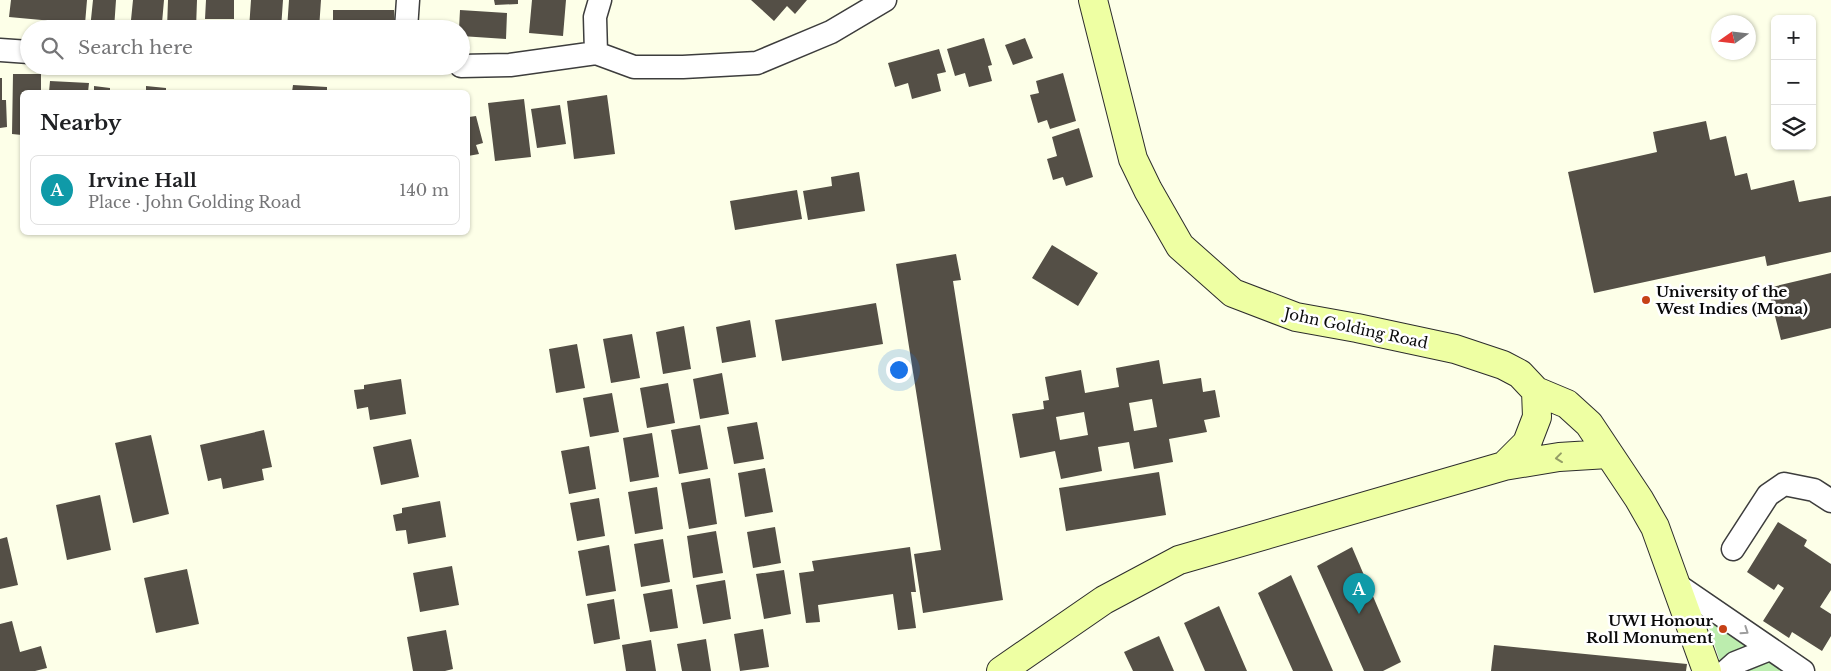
<!DOCTYPE html>
<html lang="en">
<head>
<meta charset="utf-8">
<style>
  body { margin:0; font-family:"Libre Baskerville",serif; background:#f2f2f2; color:#202124 }
  .controls { position:absolute; right:15px; top:15px; display:grid; overflow:hidden; border-radius:8px; box-shadow:0 1px 4px #0004 }
  .controls button { width:45px; height:45px; display:grid; place-items:center; padding:0; border:0; border-bottom:1px solid #e0e0e0; background:#fff; color:#202124; font:25px sans-serif }
  .compass { position:absolute; left:1711px; top:15px; width:45px; height:45px; border-radius:50%; background:#fff; box-shadow:0 1px 4px #0004; rotate:256deg }
  .you { position:absolute; left:898px; top:369px; width:18px; height:18px; margin:-12px; border:4px solid #fff; border-radius:50%; background:#1a73e8; box-shadow:0 0 0 8px #1a73e833 }
  .badge { display:grid; place-items:center; width:32px; height:32px; border-radius:50%; background:#7c3aed; color:#fff; font-size:16px; font-weight:700 }
  .pin { position:absolute; translate:-50% -41px; filter:drop-shadow(0 1px 2px #0008) }
  .pin::after { content:''; position:absolute; top:26px; width:18px; height:15px; background:inherit; clip-path:polygon(0 0,100% 0,50% 100%) }
  .list { margin:0; padding:0; list-style:none }
  h2 { display:flex; justify-content:space-between; align-items:center; height:65px; margin:0; padding:0 20px; font-size:21px }
  h2 small { font-size:16px; font-weight:400; color:#757577 }
  .list li { display:grid; grid-template-columns:32px 1fr auto; gap:15px; align-items:center; box-sizing:border-box; height:70px; margin:0 10px 10px; padding:0 10px; border:1px solid #e0e0e0; border-radius:8px }
  .list b { display:block; font-size:19px; white-space:nowrap }
  .list p { margin:0; font-size:16px; white-space:nowrap; color:#757577 }
  .list em { font-size:16px; font-style:normal; color:#757577 }
  .icon { flex:none; width:28px; height:28px; fill:none; stroke:currentColor; stroke-width:2; stroke-linecap:round; stroke-linejoin:round }
  .map { position:relative; flex:none; width:1831px; height:671px; overflow:hidden }
  .search { position:absolute; background:#fff; box-shadow:0 1px 4px #0004; left:20px; top:20px; width:450px; height:55px; display:flex; align-items:center; gap:12px; box-sizing:border-box; padding:0 18px; border-radius:28px; color:#757577; font-size:19px }
  .panel { position:absolute; background:#fff; box-shadow:0 1px 4px #0004; left:20px; top:90px; width:450px; height:145px; border-radius:8px }
  .map>svg:first-child { display:block }
</style>
</head>
<body>
<div class="map">
<svg width="1831" height="671" viewBox="0 0 1831 671">
  <rect width="100%" height="100%" fill="#fdffe8"/>
  <!-- green -->
  <path fill="#bcedae" d="M1703 609 1805 671H1723Z"/>
  <!-- building -->
  <path fill="#544f46" fill-rule="evenodd" d="M11 0H87L85 24 9 17Z
    M93 0H116L114 29H90Z
    M133 0H164L162 23 131 20Z
    M168 0H197L196 29H167Z
    M206 0H234V19H205Z
    M251 0H283L281 29H249Z
    M289 0H321L319 29H287Z
    M494 0H518V4L495 5Z
    M532 0H566L563 36 529 33Z
    M751 0H807L795 14 787 6 774 21Z
    M333 10H394L395 29H333Z
    M460 10 507 13 506 39 461 36V29H459Z
    M984 38 992 65 988 66 992 81 969 87 965 73 955 76 947 49Z
    M1025 38 1033 58 1013 65 1005 45Z
    M939 49 946 72 937 74 941 91 912 99 908 83 895 87 888 63Z
    M1063 73 1076 121 1050 129 1047 120 1038 123 1030 95 1039 93 1036 81Z
    M13 74H41V92H22V135L12 134Z
    M0 78H2V100H6L7 127 0 128Z
    M50 81 89 83 88 92H49Z
    M293 85 327 87V92H292Z
    M94 86 110 88V92H94Z
    M146 86 166 88V92H146Z
    M607 95 615 154 574 159 567 101Z
    M524 99 531 157 495 161 488 103Z
    M560 105 566 144 537 148 531 109Z
    M468 114 469 117 476 116 483 143 476 145 479 154 468 156Z
    M1706 121 1710 140 1726 136 1735 176 1747 173 1751 190 1794 180 1799 202 1831 196V252L1767 266 1765 256 1594 293 1568 172 1657 152 1653 132Z
    M1079 128 1093 177 1066 186 1063 177 1053 180 1047 159 1057 156 1052 137Z
    M859 172 865 211 808 220 803 191 832 186 831 177Z
    M797 190 802 219 735 230 730 201Z
    M1052 245 1098 273 1078 306 1032 278Z
    M956 254 961 280 953 281 1003 600 923 613 914 554 941 550 896 264Z
    M1831 273V328L1781 340 1768 288Z
    M876 303 883 344 782 361 775 320Z
    M750 320 756 357 722 363 716 327Z
    M684 326 691 369 663 374 656 332Z
    M632 334 640 378 611 383 603 339Z
    M577 344 585 388 556 393 549 349Z
    M1159 360 1163 384 1201 378 1203 392 1215 390 1220 417 1204 420 1207 432 1169 439 1173 462 1134 469 1129 442 1098 447 1102 471 1061 479 1055 451 1020 458 1012 414 1044 409 1043 401 1049 400 1045 377 1081 370 1085 393 1119 387 1116 368ZM1152 399 1157 427 1134 431 1129 403ZM1084 412 1088 435 1060 440 1056 417Z
    M722 373 729 414 700 419 693 379Z
    M401 379 406 414 370 420 368 407 357 409 354 390 364 389V385Z
    M668 383 675 423 647 428 640 388Z
    M612 393 619 432 590 437 583 398Z
    M757 422 764 459 734 464 727 427Z
    M700 425 708 469 679 474 671 430Z
    M264 430 272 467 262 469 264 480 223 489 221 478 208 481 200 445Z
    M652 433 659 477 630 482 623 438Z
    M151 435 169 514 133 523 115 443Z
    M411 439 419 477 381 485 373 447Z
    M589 446 596 489 569 494 561 451Z
    M765 468 773 512 745 517 738 473Z
    M1159 472 1166 515 1066 531 1059 488Z
    M710 478 717 524 689 529 681 483Z
    M657 487 663 529 635 534 628 492Z
    M100 495 111 550 67 560 56 505Z
    M599 498 605 536 577 541 570 503Z
    M440 501 446 537 408 544 406 530 396 531 393 515 402 513V508Z
    M1778 522 1807 540 1804 546 1831 564V590L1820 607 1831 614V636L1822 651 1792 632 1789 638 1763 621 1784 588 1778 584 1774 590 1747 572Z
    M775 527 781 563 753 568 747 532Z
    M716 531 723 573 693 578 687 536Z
    M7 537 18 585 0 589V539Z
    M663 539 670 582 641 587 634 544Z
    M609 545 616 591 586 596 578 551Z
    M910 547 916 592H911L916 628 898 630 893 594 818 605 820 622 806 623 799 573 814 571 812 561Z
    M1352 547 1401 662 1383 671H1364L1317 566Z
    M452 566 459 605 420 612 413 573Z
    M187 569 199 624 156 633 144 578Z
    M784 570 791 614 764 619 756 574Z
    M1291 575 1333 671H1293L1258 593Z
    M725 580 731 619 703 624 696 585Z
    M672 589 678 628 650 632 643 594Z
    M614 599 620 639 594 644 587 604Z
    M1219 606 1247 671H1205L1184 623Z
    M12 621 20 652 41 646 47 668 35 671H0V624Z
    M763 629 769 667 740 671 734 634Z
    M446 630 453 669 445 671H413L407 637Z
    M1159 636 1174 671H1133L1124 652Z
    M706 639 711 671H682L677 644Z
    M651 640 656 671H626L622 645Z
    M1494 645 1687 664 1686 671H1491Z"/>
  <g fill="none" stroke-linecap="round" stroke-linejoin="round">
    <defs>
      <path id="street" d="M406 29 408 0
        M0 50 29 52
        M596 53 595 17 600 0
        M461 66 510 65 596 53 634 67H683L757 63 831 32 885 0
        M1733 549 1768 495 1784 484 1814 490 1831 501
        M1676 584 1803 671
        M1726 671 1735 663 1770 649"/>
      <path id="secondary" d="M1093 0 1133 159 1148 190 1180 246 1233 293 1296 317 1357 328 1455 349 1503 365 1520 374 1536 391 1537 417 1527 443 1504 466
        M1536 391 1567 404 1589 424 1639 499 1655 527 1707 671
        M1001 671 1104 600 1179 560 1504 466 1559 457 1608 454"/>
    </defs>
    <!-- street casing -->
    <use href="#street" stroke="#3d3d3d" stroke-width="25"/>
    <!-- secondary casing -->
    <use href="#secondary" stroke="#2c2c2c" stroke-width="30"/>
    <!-- street -->
    <use href="#street" stroke="#fff" stroke-width="22"/>
    <!-- secondary -->
    <use href="#secondary" stroke="#eeffa3" stroke-width="28"/>
  </g>
  <!-- one-way arrows -->
  <defs><path id="oneway-chevron" d="M-2-3.5L2.5 0L-2 3.5" fill="none" stroke-width="1.6" stroke-linecap="round" stroke-linejoin="round" transform="scale(1.25)"/></defs>
  <use stroke="#939d66" href="#oneway-chevron" transform="translate(1559 458) rotate(173)"/>
  <use stroke="#9d9d9d" href="#oneway-chevron" transform="translate(1745 631) rotate(34)"/>
  <!-- markers -->
  <g fill="#c64116" stroke="#fff" stroke-width="2">
    <circle cx="1646" cy="300" r="5"/>
    <circle cx="1723" cy="629" r="5"/>
  </g>
  <g text-anchor="middle" dominant-baseline="central" stroke-width="5" stroke-linejoin="round" paint-order="stroke">
    <!-- poi labels -->
    <g font-size="15" font-weight="bold" fill="#0a0a0a" stroke="#fff" text-anchor="start">
      <text x="1656" y="291">University of the<tspan x="1656" dy="17">West Indies (Mona)</tspan></text>
      <text x="1713" y="620" text-anchor="end">UWI Honour<tspan x="1713" dy="17">Roll Monument</tspan></text>
    </g>
    <!-- street labels -->
    <g font-size="15" fill="#0a0a0a" stroke="#fff">
      <text transform="translate(1356 328) rotate(12)">John Golding Road</text>
    </g>
  </g>
</svg>
<div class="controls">
<button>+</button>
<button>−</button>
<button><svg class="icon" aria-label="layers" viewBox="0 0 24 24"><path d="M12 4l9 5-9 5-9-5zM3 14l9 5 9-5"/></svg></button>
</div>
<svg class="compass" viewBox="-18 -18 36 36"><path d="M0-13l5 13h-10z" fill="#e53935"/><path d="M0 13l5-13h-10z" fill="#757577"/></svg>
<div class="you"></div>
<div class="pin badge" style="left:1359px;top:614px;background:#0f9aa8">A</div>
<div class="search"><svg class="icon" aria-label="search" viewBox="0 0 24 24"><circle cx="10" cy="10" r="6"/><path d="M15 15l6 6"/></svg>Search here</div>
<section class="panel">
<h2>Nearby<small></small></h2>
<ul class="list">
<li><span class="badge" style="background:#0f9aa8">A</span><div><b>Irvine Hall</b><p>Place · John Golding Road</p></div><em>140 m</em></li>
</ul>
</section>
</div>
</body>
</html>
